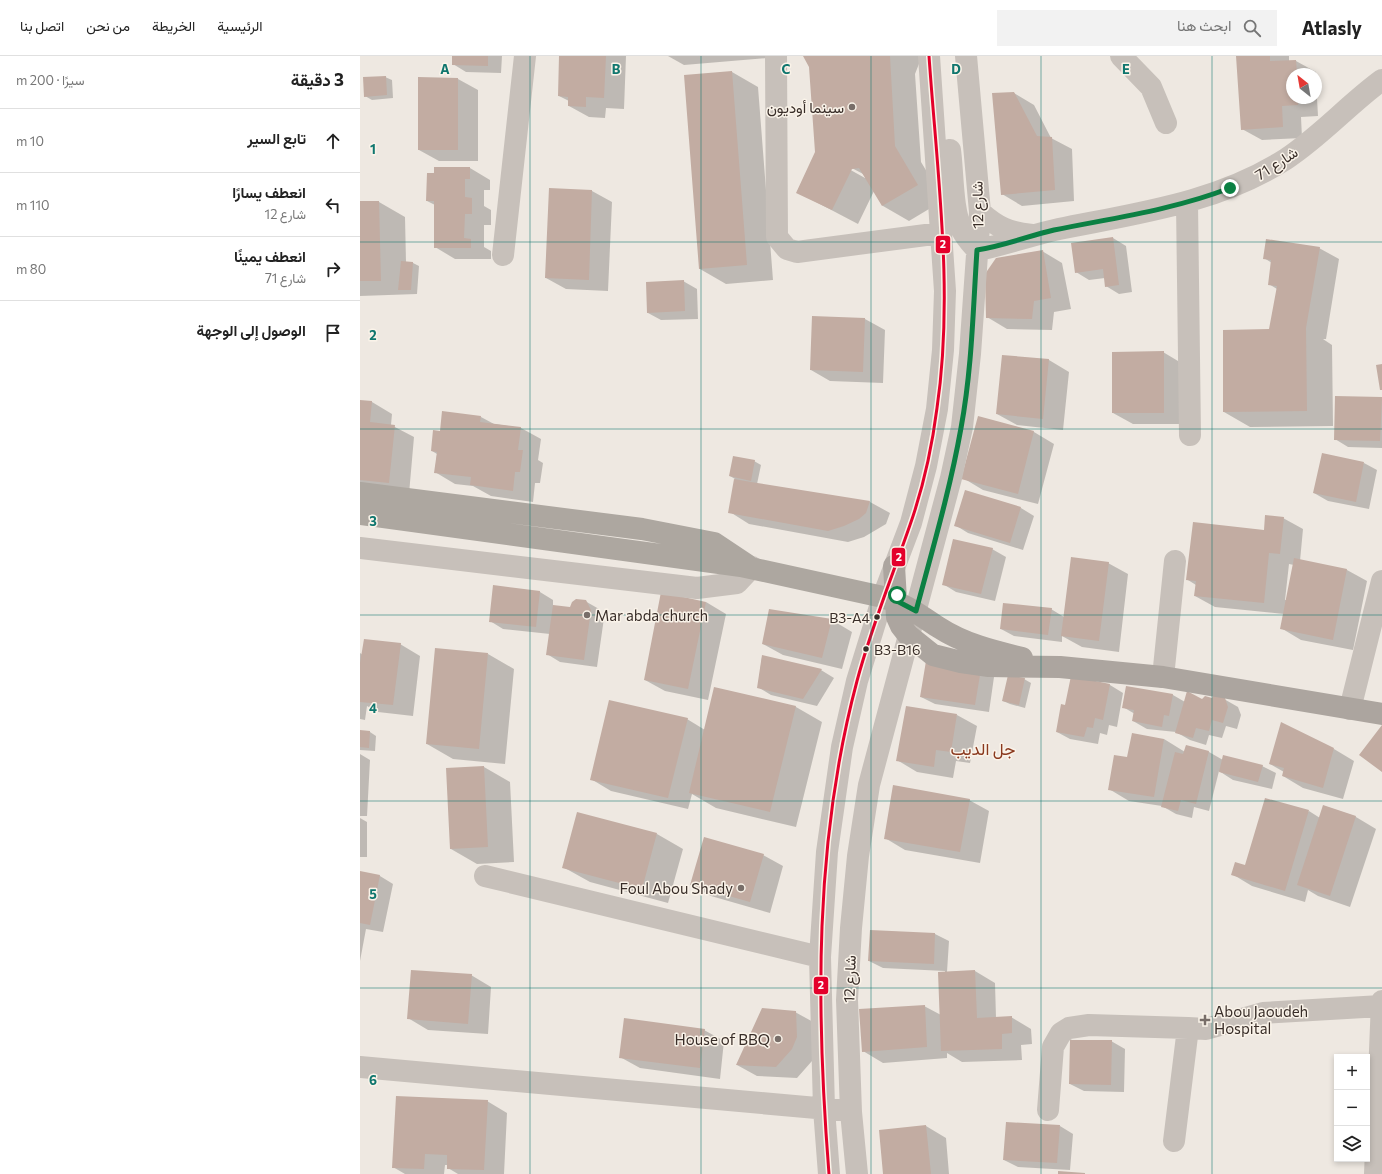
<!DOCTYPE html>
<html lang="ar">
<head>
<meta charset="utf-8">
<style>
  body { margin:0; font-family:Commissioner,Vazirmatn,sans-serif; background:#f2f2f2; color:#222; direction:rtl }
  .controls { position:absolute; right:12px; bottom:12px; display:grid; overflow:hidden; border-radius:0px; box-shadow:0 2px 6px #0003 }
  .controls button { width:36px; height:36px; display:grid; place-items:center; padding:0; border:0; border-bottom:1px solid #e0e0e0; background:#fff; color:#222; font:20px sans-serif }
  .compass { position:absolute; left:926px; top:12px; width:36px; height:36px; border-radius:50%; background:#fff; box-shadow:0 2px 6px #0003; rotate:329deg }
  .stop { position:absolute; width:12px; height:12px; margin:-9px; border:3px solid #0b8043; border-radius:50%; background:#fff }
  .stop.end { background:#0b8043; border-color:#fff; box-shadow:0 1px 4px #0008 }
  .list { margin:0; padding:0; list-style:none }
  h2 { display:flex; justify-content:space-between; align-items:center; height:52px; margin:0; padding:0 16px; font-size:17px }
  h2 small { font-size:13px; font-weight:400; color:#767676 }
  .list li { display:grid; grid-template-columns:26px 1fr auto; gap:12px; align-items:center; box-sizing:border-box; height:64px; padding:0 16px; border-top:1px solid #e0e0e0 }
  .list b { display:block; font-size:15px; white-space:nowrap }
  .list p { margin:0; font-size:13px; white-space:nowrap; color:#767676 }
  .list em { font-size:13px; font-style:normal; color:#767676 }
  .icon { flex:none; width:22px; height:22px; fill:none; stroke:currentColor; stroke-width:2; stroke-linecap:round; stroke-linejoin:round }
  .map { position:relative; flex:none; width:1022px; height:1118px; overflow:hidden; direction:ltr }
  header { display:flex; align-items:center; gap:24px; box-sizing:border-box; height:56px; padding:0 20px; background:#fff; border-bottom:1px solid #e0e0e0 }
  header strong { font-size:19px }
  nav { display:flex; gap:22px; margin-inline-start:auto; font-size:14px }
  .search { width:280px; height:36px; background:#f2f2f2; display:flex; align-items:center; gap:10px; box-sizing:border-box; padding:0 14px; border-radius:0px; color:#767676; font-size:15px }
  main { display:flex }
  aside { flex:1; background:#fff }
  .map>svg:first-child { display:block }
</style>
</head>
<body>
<header>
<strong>Atlasly</strong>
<div class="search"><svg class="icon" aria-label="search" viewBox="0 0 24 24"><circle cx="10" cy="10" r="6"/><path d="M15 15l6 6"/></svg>ابحث هنا</div>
<nav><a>الرئيسية</a><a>الخريطة</a><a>من نحن</a><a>اتصل بنا</a></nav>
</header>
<main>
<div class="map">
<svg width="1022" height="1118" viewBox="0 0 1022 1118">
  <rect width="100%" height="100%" fill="#eee8e1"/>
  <!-- shadow -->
  <path fill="#0003" fill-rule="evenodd" d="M93 0H142L141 17 106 16 93 8Z
    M201 0H266L264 53 246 52 245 62 229 61 209 50V45L199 40Z
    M308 0H407V2L324 9Z
    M444 0H562L555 18 561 106 584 144 549 165 523 150 514 135 498 168 437 136 456 96 450 11ZM488 110 505 119V122L487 112Z
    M877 0H929V5H936L956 16V18H932V42H956V24L958 60 941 61 942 82 902 84 882 73Z
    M372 16 398 31 413 224 366 228 340 213Z
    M25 21 32 24 33 42 12 44 5 40Z
    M59 22 98 23 118 34V105H79L59 94Z
    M654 37 674 49 691 82 712 93 714 145 662 150 642 138Z
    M75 112H110L130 124V134H124V150L131 154V169H124V191L131 195V203H95L75 191V149L67 145Z
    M190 133 232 135 252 146 248 235 206 233 186 222Z
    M0 146H19L45 161 46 206 53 207 59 210 57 238 0 240Z
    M753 182 766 190 772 236 759 238 746 230 745 222 729 224 716 216Z
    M959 192 979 203 966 283H963L972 289 973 370 890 371 864 356 912 274 917 233 909 228 912 207 904 202Z
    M682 195 702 207 711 253 694 256 692 274 647 273 627 261Z
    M323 225 337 233 338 263 301 264 288 257Z
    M505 263 525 274 523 327 470 325 451 314Z
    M803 296 823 308 824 368H773L753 357Z
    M643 300 689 304 709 316 703 374 657 369 637 358Z
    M1022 342V392L988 391 975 383Z
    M0 345 12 346 32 358 31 369 54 381 49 438 0 433Z
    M121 361 134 368 161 372 181 383 178 404 183 407 180 427H175L173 446 131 440 113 430 95 428 75 416 77 398 72 395 81 376Z
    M619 361 674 376 694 388 678 448 623 434 603 422Z
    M394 405 401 409 397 428 510 446 530 457 526 468 504 481 488 486 389 468 370 456 375 423 370 420Z
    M1004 407 1017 414 1009 453 968 445 954 437Z
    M661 452 674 460 663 494 608 477 595 469Z
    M923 462 943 473 940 505 987 514 1007 525 993 594 941 584 921 572 924 558 855 551 835 540 836 529 828 524ZM929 508 934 509 927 544H925Z
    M632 493 646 501 635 545 596 536 583 528Z
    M748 507 768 518 759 596 722 591 702 580V586L654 580 641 573 691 553 704 561Z
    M134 531 180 536 193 544V550L210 553 225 545 239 553 244 562 237 611 200 606 187 598 190 578 143 573 130 565Z
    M346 546 366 558 348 644 305 635 285 624Z
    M472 564 492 576 482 613 423 599 403 588Z
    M40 588 60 600 53 660 18 656 7 650 5 664 0 663V597L3 599Z
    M128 598 154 613 145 708 93 703 67 688Z
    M402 601 461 614 474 622 457 650 411 639 398 631Z
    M620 614 634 621 629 656 575 648 561 641Z
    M712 622 750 629 763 637 757 671 749 669 747 679 740 677 738 688 710 683 697 676 706 650Z
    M664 623 671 627 665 652 650 648 643 645Z
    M767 631 813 639 825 646 864 643 878 651 881 659 877 673 866 670 862 682 849 679 846 689 830 684 816 676 787 673 773 665 775 658 763 651Z
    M355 632 436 651 462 666 436 771 356 752 332 738 328 753 251 735 231 723 327 663 345 674Z
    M597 659 617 670 610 707 596 705 593 722 557 716 537 704Z
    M0 675 10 676 16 680 15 695 0 694Z
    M804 683 825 696 826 690 849 696 863 704 902 710 916 717 912 733 873 724 859 715 849 755 834 751 832 762 816 758 802 750 769 745 749 733 768 703Z
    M974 693 994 705 983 743 943 732 923 720 924 716 910 708Z
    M0 698 10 704 7 760H0Z
    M124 711 150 726 154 806 117 808 91 793Z
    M609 744 629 755 620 807 545 794 525 782Z
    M964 751 996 761 1016 773 990 851 958 840 948 834 945 846 892 830 872 818 885 810 949 755 960 762Z
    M0 762 7 766V801H0Z
    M297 778 323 793 308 847 230 826 203 811Z
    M403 799 423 810 410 857 351 840 331 829Z
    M0 816 20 820 33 828 23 876 6 873 0 905Z
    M511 875 575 878 589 885 587 916 615 915 635 927 636 962 651 961 671 973 672 988 661 989 662 1004 602 1006 587 997V1002L523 1007 503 995 564 950 581 959 585 917V915L523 912 509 905Z
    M111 919 131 931 128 978 68 974 48 962Z
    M435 956 455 967 452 1005 437 1022 397 1020 377 1009Z
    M344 974 364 985 360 1023 280 1012 260 1001Z
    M751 985 765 993 764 1036 724 1035 710 1028Z
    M127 1045 147 1057 144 1118H98L88 1112V1109H85L84 1118H45L33 1111Z
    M566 1070 586 1082 589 1118H525Z
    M700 1070 713 1078 710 1114 658 1111 644 1104Z"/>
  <!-- building -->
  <path fill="#c2aca2" d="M92 0H128V10L92 9Z
    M199 0H246L244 42 226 41V51L208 50V41L198 40Z
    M443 0H530L535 90 558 129 522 150 499 112 492 113 472 154 436 137 455 96 449 11Z
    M876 0H910V5L936 4 937 18H932V42H938V49L922 50 923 71 881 74Z
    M372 15 387 209 339 213 324 19Z
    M26 20 27 39 4 41 3 21Z
    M58 21 98 22V94H58Z
    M654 36 677 80 692 81 695 134 641 139 632 37Z
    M74 111H110V123H105V141L112 142V158H105L104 182 111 183V192H74V145H66L67 117H74Z
    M189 132 232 134 229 224 185 222Z
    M0 145H19L21 225H0Z
    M753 181 759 229 745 231 743 213 715 217 711 187Z
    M906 183 960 191 946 272 947 355 863 356V274L909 273 917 230 908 229 911 204 903 203Z
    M683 194 691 242 674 245 672 263 626 262 625 218 636 202Z
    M41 205 53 206 51 234H38Z
    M324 224 325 255 287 257 286 226Z
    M452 260 505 262 503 316 450 314Z
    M804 295V357H752V296Z
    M642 299 689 303 683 363 636 358Z
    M1022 308V334H1020L1016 309Z
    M975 340 1022 341 1020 385 974 384Z
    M0 344 12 345 10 366 35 369 29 427 0 424Z
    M82 355 121 360 120 366 161 371 158 394H163L160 416H155L153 435 110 429 111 421 74 417 77 396 71 395 73 374 80 375Z
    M618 360 674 375 658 438 601 423Z
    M962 397 1004 406 996 446 953 437Z
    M373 400 395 404 391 425 369 420Z
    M374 423 391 426 510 445 506 457 499 463 484 470 468 475 368 457Z
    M605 434 661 451 650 487 594 470Z
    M905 459 924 461 920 498 909 497 904 547 834 540 836 525 826 524 833 466 904 474Z
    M593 483 633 492 621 538 582 529Z
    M711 501 749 506 739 585 701 580Z
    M934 502 987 513 973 584 920 573Z
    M133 529 180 535 176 571 129 566Z
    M301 536 346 546 328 633 284 624Z
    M216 543 226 544 231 554 224 604 186 599 193 549 210 551 212 546Z
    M643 547 692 552 688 579 640 573Z
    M409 553 472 563 462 602 402 588Z
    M4 583 41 587 33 649 0 646V607Z
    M75 592 128 597 119 693 66 688Z
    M402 599 462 613 443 643 397 632Z
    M566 605 621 613 615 649 560 641Z
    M648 619 665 622 659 649 642 645Z
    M711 620 750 628 743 664 735 662 733 672 727 671 724 681 696 676 701 648 705 649Z
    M766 630 813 638 809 660 804 659 802 671 772 665 774 654 762 652Z
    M354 631 436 650 410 756 329 737Z
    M827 635 842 643 845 640 852 642 853 639 865 642 868 651 863 667 852 664 849 675 836 672 833 682 815 677Z
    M249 644 328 662 308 742 230 724Z
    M546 650 597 658 591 696 576 694 574 711 536 705Z
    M921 666 974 692 963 732 922 720 924 712 909 708Z
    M1022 669V716L999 699Z
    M0 674 10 675 9 692 0 691Z
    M772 677 804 683 794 741 748 734 754 699 767 701Z
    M826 689 849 695 836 748 821 744 818 755 801 751 815 696 823 698Z
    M863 699 903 709 898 726 859 716Z
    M124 710 128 791 90 793 86 712Z
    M533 729 610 743 600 796 524 783Z
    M905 742 949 754 925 835 871 819 875 806 885 809Z
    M963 749 996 760 970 840 937 829Z
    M217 756 297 777 282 833 202 812Z
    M344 781 404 798 390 846 330 829Z
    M0 815 20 819 10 869 0 867Z
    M510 874 575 877 574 908 508 905Z
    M51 914 112 918 108 968 47 963Z
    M615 914 617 962 652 960V977L642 978V993L581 995 578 916Z
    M565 949 567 991 502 996 499 953Z
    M402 952 436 955 437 981 432 993 416 1011 376 1009Z
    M264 962 345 973 340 1012 259 1002Z
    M710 984H752L751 1029 709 1028Z
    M36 1040 128 1044 124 1114 87 1113V1099L65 1098 64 1113 32 1112Z
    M646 1066 700 1069 697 1107 643 1104Z
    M566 1069 571 1118H523L519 1074Z
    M698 1115 725 1117V1118H698Z"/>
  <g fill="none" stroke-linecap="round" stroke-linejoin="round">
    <!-- minor -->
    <path stroke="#c7c0ba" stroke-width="22" d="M416 0 417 181 427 193 437 196 581 177
      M761 0 791 31 806 67
      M590 94C593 115 592 156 602 174 606 182 611 187 617 194 645 189 671 179 699 173 778 157 857 147 926 103 961 80 989 48 1022 24
      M827 147 830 379
      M620 156C638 172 648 176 672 179
      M143 199 165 0
      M0 492 337 532 377 527 392 511
      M803 621 815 505
      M990 653 1022 525
      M125 820 460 901
      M0 1011 479 1054
      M688 1054 693 991 701 977 709 972 729 969 828 972
      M814 1085 828 972 846 973 903 957 1021 950
      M469 1118 464 1053 460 901 467 796 482 691 497 625 523 541 551 467 566 410 577 353 583 294 585 235 569 0
      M497 1118 491 1056 487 944 491 872 498 800 509 729 591 422 602 371 610 298 620 156 606 0
      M1015 1118 1022 945"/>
    <!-- major -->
    <path stroke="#aca59f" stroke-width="22" d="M534 510 537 561 541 570 548 579 573 599 601 606 629 610 700 611 803 621 1022 658
      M525 542C548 549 559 559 578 571 604 588 633 595 662 602"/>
    <!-- highway -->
    <path stroke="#ada7a0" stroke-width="22" d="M0 437 282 473 354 487 387 509
      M0 458 381 510 523 541"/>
    <defs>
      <path id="bus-1" d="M469 1118C456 954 454 786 497 625 511 572 532 521 550 469 563 432 572 391 577 352 594 237 577 116 569 0"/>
    </defs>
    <!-- bus-1 casing -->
    <use href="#bus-1" stroke="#faf3e9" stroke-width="6"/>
    <!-- bus-1 -->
    <use href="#bus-1" stroke="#e4002b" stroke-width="3"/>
  </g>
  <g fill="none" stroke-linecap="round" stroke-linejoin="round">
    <!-- route -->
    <path stroke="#0b8043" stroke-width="5" d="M537 539V545L556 555C572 495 590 434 601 372 612 313 613 253 617 194 644 190 668 180 694 174 753 162 813 154 870 132"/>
  </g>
  <!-- grid -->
  <path fill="none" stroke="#0f766e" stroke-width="1" stroke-opacity="0.55" d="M170 0V1118M341 0V1118M511 0V1118M681 0V1118M852 0V1118M0 186H1022M0 373H1022M0 559H1022M0 745H1022M0 932H1022"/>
  <!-- markers -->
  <g fill="#786e69" stroke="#faf3e9" stroke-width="1.5">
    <circle cx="492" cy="51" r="4"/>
    <circle cx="227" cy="559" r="4"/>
    <circle cx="381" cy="832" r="4"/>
    <path d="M843 958h4v4h4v4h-4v4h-4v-4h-4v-4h4z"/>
    <circle cx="418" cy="983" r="4"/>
  </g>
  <g fill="#382d28" stroke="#faf3e9" stroke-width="1.5">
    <circle cx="517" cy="561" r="3.5"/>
    <circle cx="506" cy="593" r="3.5"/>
  </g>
  <g text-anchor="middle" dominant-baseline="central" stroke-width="3" stroke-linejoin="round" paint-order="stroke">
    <!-- bus labels -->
    <g font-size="14" fill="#382d28" stroke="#faf3e9" text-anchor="end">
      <text x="510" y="561">B3-A4</text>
      <text x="514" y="593" text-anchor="start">B3-B16</text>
    </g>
    <!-- poi labels -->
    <g font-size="15" fill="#382d28" stroke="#faf3e9" text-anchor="end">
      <text x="484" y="51">سينما أوديون</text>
      <text x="235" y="559" text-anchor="start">Mar abda church</text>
      <text x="373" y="832">Foul Abou Shady</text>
      <text x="854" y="955" text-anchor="start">Abou Jaoudeh<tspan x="854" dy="17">Hospital</tspan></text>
      <text x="410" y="983">House of BBQ</text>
    </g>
    <!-- street labels -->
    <g font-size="15" fill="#382d28" stroke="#faf3e9">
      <text transform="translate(916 107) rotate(-33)">شارع 71</text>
      <text transform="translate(617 149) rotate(-91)">شارع 12</text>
      <text transform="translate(489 923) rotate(-88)">شارع 12</text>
    </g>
    <!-- quarter labels -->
    <g font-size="17" fill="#8a391e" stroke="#faf3e9">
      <text x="623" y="692">جل الديب</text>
    </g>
  </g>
  <g font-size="13" text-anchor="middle" font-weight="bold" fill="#0f766e" stroke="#faf3e9" stroke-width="3" stroke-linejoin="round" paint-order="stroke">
    <text x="85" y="18">A</text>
    <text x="256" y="18">B</text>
    <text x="426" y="18">C</text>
    <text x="596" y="18">D</text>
    <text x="766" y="18">E</text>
    <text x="13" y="98">1</text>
    <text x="13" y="284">2</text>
    <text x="13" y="470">3</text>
    <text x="13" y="657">4</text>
    <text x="13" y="843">5</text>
    <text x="13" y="1029">6</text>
  </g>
  <g stroke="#faf3e9" stroke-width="1.5">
    <rect x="575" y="179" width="16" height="19" rx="4" fill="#e4002b"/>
    <rect x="531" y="491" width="15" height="20" rx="4" fill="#e4002b"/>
    <rect x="453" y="920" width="16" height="19" rx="4" fill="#e4002b"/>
  </g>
  <g font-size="11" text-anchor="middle" font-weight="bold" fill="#fff">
    <text x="583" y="192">2</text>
    <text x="539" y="505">2</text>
    <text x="461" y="933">2</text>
  </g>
</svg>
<div class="controls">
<button>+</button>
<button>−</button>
<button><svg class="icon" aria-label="layers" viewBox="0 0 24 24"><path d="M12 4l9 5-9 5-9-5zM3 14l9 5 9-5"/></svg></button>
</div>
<svg class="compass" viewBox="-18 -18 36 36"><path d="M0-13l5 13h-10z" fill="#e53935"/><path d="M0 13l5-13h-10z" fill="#767676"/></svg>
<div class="stop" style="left:537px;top:539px"></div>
<div class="stop end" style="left:870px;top:132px"></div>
</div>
<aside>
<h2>3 دقيقة<small>سيرًا · 200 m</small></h2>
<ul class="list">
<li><svg class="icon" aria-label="ahead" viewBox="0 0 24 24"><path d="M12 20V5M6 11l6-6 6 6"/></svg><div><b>تابع السير</b></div><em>10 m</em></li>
<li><svg class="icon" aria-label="left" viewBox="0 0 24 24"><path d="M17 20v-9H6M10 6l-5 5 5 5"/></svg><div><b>انعطف يسارًا</b><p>شارع 12</p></div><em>110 m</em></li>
<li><svg class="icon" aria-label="right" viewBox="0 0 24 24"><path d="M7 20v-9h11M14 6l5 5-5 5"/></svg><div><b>انعطف يمينًا</b><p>شارع 71</p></div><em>80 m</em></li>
<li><svg class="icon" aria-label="arrive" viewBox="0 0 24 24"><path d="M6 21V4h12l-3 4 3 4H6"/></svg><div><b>الوصول إلى الوجهة</b></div></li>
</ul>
</aside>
</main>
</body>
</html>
